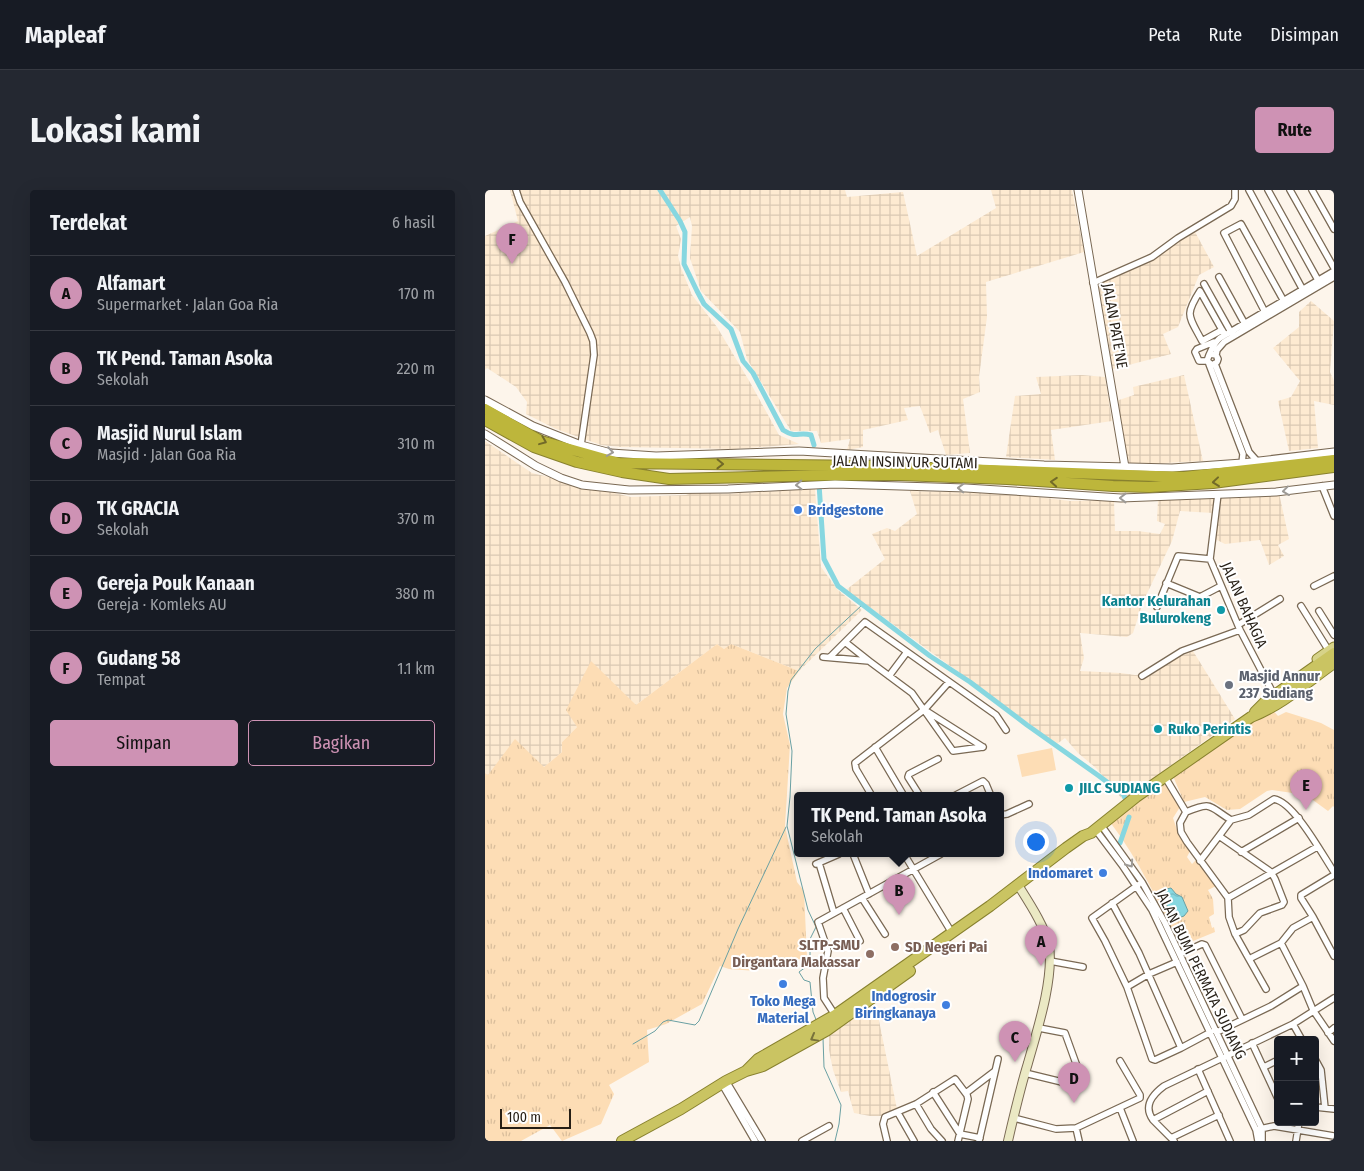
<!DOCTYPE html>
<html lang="id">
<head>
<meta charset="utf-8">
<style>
  body { margin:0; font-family:"Fira Sans Condensed",sans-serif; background:#242831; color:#f1f3f6 }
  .controls { position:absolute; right:15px; bottom:15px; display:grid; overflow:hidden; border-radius:5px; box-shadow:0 5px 20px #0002 }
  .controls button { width:45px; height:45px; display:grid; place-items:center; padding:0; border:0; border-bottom:1px solid #363941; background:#171b24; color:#f1f3f6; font:25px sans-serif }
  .scale { position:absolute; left:15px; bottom:12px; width:71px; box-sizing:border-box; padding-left:5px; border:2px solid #261f16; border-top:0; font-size:14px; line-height:18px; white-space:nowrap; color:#261f16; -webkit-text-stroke:4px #fff; paint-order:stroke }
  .you { position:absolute; left:550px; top:651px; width:18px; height:18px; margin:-12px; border:4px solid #fff; border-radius:50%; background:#1a73e8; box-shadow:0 0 0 8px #1a73e833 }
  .badge { display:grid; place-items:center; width:32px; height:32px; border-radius:50%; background:#ce92b4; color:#111; font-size:16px; font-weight:700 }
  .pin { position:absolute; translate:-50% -41px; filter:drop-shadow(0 1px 2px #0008) }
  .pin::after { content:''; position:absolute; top:26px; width:18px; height:15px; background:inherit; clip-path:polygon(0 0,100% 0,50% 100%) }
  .popup { position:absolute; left:309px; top:602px; width:210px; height:65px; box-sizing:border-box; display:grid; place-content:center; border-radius:5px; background:#171b24; filter:drop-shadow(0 1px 4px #0005); font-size:16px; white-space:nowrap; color:#9ea1a6 }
  .popup b { font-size:19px; color:#f1f3f6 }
  .popup::after { content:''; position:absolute; left:50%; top:100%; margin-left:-10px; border:10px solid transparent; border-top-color:#171b24 }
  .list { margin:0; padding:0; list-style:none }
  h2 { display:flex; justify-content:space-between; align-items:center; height:65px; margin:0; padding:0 20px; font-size:21px }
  h2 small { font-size:16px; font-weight:400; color:#9ea1a6 }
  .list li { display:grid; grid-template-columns:32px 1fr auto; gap:15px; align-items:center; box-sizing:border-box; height:75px; padding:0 20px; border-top:1px solid #363941 }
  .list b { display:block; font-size:19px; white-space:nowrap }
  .list p { margin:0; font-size:16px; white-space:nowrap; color:#9ea1a6 }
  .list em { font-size:16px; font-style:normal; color:#9ea1a6 }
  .actions { display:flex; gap:10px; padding:15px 20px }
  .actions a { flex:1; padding:11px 0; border:1px solid #ce92b4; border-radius:5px; text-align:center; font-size:18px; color:#ce92b4 }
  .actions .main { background:#ce92b4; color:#111 }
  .map { position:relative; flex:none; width:849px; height:951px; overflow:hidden; border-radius:5px }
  header { display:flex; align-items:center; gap:30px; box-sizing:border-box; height:70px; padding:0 25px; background:#171b24; border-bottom:1px solid #363941 }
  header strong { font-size:24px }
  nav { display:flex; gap:28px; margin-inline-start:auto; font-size:18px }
  .intro { display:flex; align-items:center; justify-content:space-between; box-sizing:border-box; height:120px; padding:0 30px }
  h1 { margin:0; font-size:35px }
  .button { padding:12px 22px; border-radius:5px; background:#ce92b4; color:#111; font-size:18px; font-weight:700 }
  main { display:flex; gap:30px; padding:0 30px }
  aside { flex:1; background:#171b24; border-radius:5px; box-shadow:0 5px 20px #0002 }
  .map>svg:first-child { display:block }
</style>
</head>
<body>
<header>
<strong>Mapleaf</strong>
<nav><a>Peta</a><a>Rute</a><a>Disimpan</a></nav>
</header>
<div class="intro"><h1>Lokasi kami</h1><a class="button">Rute</a></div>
<main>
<aside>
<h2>Terdekat<small>6 hasil</small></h2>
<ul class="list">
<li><span class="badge">A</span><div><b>Alfamart</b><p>Supermarket · Jalan Goa Ria</p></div><em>170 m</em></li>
<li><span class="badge">B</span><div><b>TK Pend. Taman Asoka</b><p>Sekolah</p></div><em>220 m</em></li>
<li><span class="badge">C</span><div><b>Masjid Nurul Islam</b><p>Masjid · Jalan Goa Ria</p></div><em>310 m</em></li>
<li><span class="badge">D</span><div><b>TK GRACIA</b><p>Sekolah</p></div><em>370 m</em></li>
<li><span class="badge">E</span><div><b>Gereja Pouk Kanaan</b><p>Gereja · Komleks AU</p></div><em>380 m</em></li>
<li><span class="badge">F</span><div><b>Gudang 58</b><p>Tempat</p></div><em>1.1 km</em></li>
</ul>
<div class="actions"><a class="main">Simpan</a><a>Bagikan</a></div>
</aside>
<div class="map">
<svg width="849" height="951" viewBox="0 0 849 951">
  <defs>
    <pattern id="industrial-grid" width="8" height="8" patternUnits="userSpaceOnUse" patternTransform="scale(1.25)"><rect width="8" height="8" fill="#fdead1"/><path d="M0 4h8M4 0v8" fill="none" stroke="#d9c8b3"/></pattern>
    <pattern id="grass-tufts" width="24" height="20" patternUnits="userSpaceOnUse" patternTransform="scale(1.25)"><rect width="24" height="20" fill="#fdddb5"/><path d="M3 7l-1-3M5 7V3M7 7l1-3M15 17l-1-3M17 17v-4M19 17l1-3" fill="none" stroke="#d9bd9b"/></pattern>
    <pattern id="water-ripples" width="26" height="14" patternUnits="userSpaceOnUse" patternTransform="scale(1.25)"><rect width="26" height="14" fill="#87d7e0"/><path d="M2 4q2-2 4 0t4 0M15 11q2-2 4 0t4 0" fill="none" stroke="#74b8bf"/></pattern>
  </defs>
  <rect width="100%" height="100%" fill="#fdf5eb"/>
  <!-- industrial -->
  <path fill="url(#industrial-grid)" d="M25 0H360L362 7 418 2 432 66 511 18 506 0H587L599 62 501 92 502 127 494 187 495 202 478 209 485 263 461 265 453 240 445 243 435 216 419 218 423 230 378 240V257L362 260 365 249 336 253 332 241H306L262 169 255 142 216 101 205 68 207 36 205 27 191 36 196 49 193 66 196 78 207 105 232 137 266 194 294 245 314 254 250 259 136 257 116 255 71 239 41 224 42 212 31 197 2 178 0 180V46L33 31Z
    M709 40 729 77 714 85 693 137 678 144 686 164 628 179 621 154 611 88 662 68Z
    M826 111 849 131 845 182 849 191V215L829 211 833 258 804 261 793 211 806 207 815 191 788 158 814 137V122Z
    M597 185 620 187 627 231 566 240 570 270 521 267 530 206 556 204 551 187Z
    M699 185 718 271 644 275 631 211 649 205 648 197Z
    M0 251 47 283 146 307 201 305 210 301 238 304 330 299 336 377 353 400 377 420 314 481 246 454 239 459 232 454 151 515 92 537 77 552V562L59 577 3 585 0 583Z
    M425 301 530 304 585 311 629 310 630 341H653L675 344 680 334 672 331 673 310 730 307 728 323 695 321 687 351 658 412 648 443 642 447 595 443 599 468 595 481 636 483 650 485 670 483 685 470 708 461 750 529 638 610 611 578 593 563 580 548 572 554 361 400 400 369 387 344 402 338 410 341 432 324Z
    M794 303 804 349 793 355 799 366 784 375 775 350 740 354 730 349 735 307Z
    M391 816 412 919 396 926H385L369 923 363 901 356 902 348 880 344 860V843L376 821Z"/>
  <!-- grass -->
  <path fill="url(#grass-tufts)" d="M232 454 239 459 246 454 314 481 302 498 298 524 305 555 300 636 312 692 319 701 322 767 297 774 294 771 271 781 244 779 235 776 217 814 181 834 162 840 164 872 124 895 129 904 116 934 77 951 65 935 36 951H0V583L3 585 30 549 59 577 77 562V552L92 537 81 520 106 471 151 515Z
    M786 518 793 526 801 522 836 533 849 540V617L848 616 843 621 821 605 787 600 782 601 755 619 742 620 720 607 699 612 688 586Z
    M680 594 695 617 688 628 694 646 705 661 702 667 707 674 713 668 733 695 723 700 728 709 729 724 724 727 727 738 729 737 730 742 696 756C674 714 654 670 625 632Z"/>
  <!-- park -->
  <path fill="#fdddb5" d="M567 558 571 580 537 587 532 565Z"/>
  <!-- water -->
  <path fill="url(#water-ripples)" stroke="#6aa0a3" d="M686 698 691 704 697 707 703 721 699 726 688 730C683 721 679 709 681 699Z"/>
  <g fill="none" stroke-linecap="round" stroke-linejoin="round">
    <!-- stream -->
    <path stroke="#6aa0a3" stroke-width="1" d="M332 832 328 822 325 792 319 790 314 782 325 774V749L331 737 323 720 302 636 305 607 307 561 301 524 303 501 306 490 330 459 377 415
      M338 848 339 877 356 915 354 934 350 951
      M148 854 170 841 178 832 183 830 210 835 214 831 253 739 301 637"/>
    <!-- canal -->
    <path stroke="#87d7e0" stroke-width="5" d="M175 0 195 31 200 42 199 74 212 101 219 114 246 139 258 171 268 183 298 240C312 249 313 241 326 245L329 255
      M334 294 339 369 353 396 445 466 485 492 542 535 614 586 638 604 640 608
      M635 653 644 627"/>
    <defs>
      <path id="minor" d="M31 0 35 12 80 92 105 143 108 151 109 165 96 255
        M764 0 819 102
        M783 0 834 92
        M805 0 849 78
        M827 0 849 39
        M734 87 761 136
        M608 93 667 67 693 48 746 16 750 9V0
        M719 94 747 144
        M782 126 739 43 756 34 801 115
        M737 140 717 151C704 126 699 126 715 101L737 140 740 145
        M725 164 731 165 733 169 732 172 727 175 722 171C724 164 729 153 735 148L849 81
        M731 165 732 160 739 152 849 87
        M722 171H714L710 162 712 159 729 152
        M724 174 758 264 757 273
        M730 174 764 262 772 271
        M837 296 849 326
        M733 304 725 369 755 440 788 503
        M681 393 715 407 736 396
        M829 396 849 386
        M816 416 844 461
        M672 417 693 366 725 369
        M834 421 849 445
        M753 435 795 409
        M360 452 384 471
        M338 467 384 471 427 503 468 561 498 557
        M345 467 380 432 511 525 521 540
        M404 486 422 462
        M657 486 697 461 755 440
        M443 522 498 557
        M390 557 419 606
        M680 587 701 622C728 611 723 616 746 630
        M387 606 371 579 370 573 440 519 464 492
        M435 606 423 587 424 584 453 569
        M469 606 498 591 501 594 506 606
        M701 622 695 633 696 642 702 652 743 708 744 727 750 744 759 740 775 723 797 715 799 712 790 689 786 682 734 646 746 630 764 625 789 609C809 612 837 664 849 682
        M515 625 522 624 544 614
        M616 635 657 692 680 733 777 939V951
        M610 639 637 675 667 720 771 940 773 951
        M756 662 814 628
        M368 664 384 704
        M419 664 467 743
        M715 671 734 646
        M334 673 349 723
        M331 674 354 664
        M653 695 607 728 620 751 642 797 664 784 692 772
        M377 708 400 744
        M743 708 832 657
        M627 713 654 763 696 858 726 842
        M358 718 375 751
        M828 727 849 766
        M750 744 764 769 796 753
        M695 764 717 754 720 755 757 829
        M764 769 781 799
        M565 771 598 777
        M818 796 828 820 849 851
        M642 797 667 869 670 870 696 858
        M350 825 339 808 338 788 343 761 333 732 456 664
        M808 834 817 850
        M554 838 580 843 593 879 597 881
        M732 842 786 816 818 796 796 753 808 738 828 727 816 708V705L849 685
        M843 843 849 838
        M767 853 793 909
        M830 869 836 880 840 918
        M779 877 793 870
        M713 879 745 951
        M540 883 577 892H584L593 888 595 881
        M241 891 277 951
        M237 894 270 951
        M723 901 668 930C658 916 667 905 679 896L808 834 849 808
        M448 902 475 944 495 948
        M481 903 510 881
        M431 914 446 939 457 951
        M830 917 849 919
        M635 918 648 951
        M413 923 429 951
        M529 928 571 939 591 938
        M668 930 689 951
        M775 939 789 936 849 946
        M686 948 734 925
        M317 951 344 936
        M402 951 398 934 400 927 431 914 470 889 482 905 483 909 473 951
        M494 951 513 869
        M594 951 591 938 655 908V905L635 871
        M811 951 814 932"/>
      <path id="tertiary" d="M593 0 640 277
        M0 210 48 236 96 255 126 263 171 266 314 261 559 275 687 278 757 273 849 262
        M0 244 51 276 76 288 97 295 144 300 243 299 350 294 481 298 636 308 791 302 849 295"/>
      <path id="secondary" d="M523 951C529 925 535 899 543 873 552 841 569 789 564 756 561 738 543 711 533 695"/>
      <path id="primary" d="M832 469 849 457"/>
      <path id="trunk" d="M770 522 780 512 849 463
        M261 881 273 869 350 825 505 716 581 658 598 646 606 643 651 607 766 527C797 515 822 492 849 473
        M137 951 196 919 241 891 261 881 278 876 341 841 425 781"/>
      <path id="motorway" d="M0 219 56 251 134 273 392 276 699 287 849 270
        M0 230 49 257 92 272 137 282 184 289 347 285H414L522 289 628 296 664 297 728 293 849 277"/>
    </defs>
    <!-- minor casing -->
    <use href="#minor" stroke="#7a6954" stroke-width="8"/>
    <!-- tertiary casing -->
    <use href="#tertiary" stroke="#7a6954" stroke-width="9"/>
    <!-- secondary casing -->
    <use href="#secondary" stroke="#7a6954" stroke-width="10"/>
    <!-- primary casing -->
    <use href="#primary" stroke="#88812e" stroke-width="11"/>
    <!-- trunk casing -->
    <use href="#trunk" stroke="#88812e" stroke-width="12"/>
    <!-- motorway casing -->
    <use href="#motorway" stroke="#88812e" stroke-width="12"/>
    <!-- minor -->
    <use href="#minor" stroke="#fff" stroke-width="5.5"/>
    <!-- tertiary -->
    <use href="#tertiary" stroke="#fff" stroke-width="7"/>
    <!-- secondary -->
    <use href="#secondary" stroke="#ebe9c4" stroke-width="8"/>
    <!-- primary -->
    <use href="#primary" stroke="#d7d389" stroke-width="9"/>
    <!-- trunk -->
    <use href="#trunk" stroke="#cac462" stroke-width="10"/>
    <!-- motorway -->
    <use href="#motorway" stroke="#bdb63b" stroke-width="10"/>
  </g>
  <!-- one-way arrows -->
  <defs><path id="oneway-chevron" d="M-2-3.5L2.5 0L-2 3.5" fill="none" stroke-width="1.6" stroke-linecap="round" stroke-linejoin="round" transform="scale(1.25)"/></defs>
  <g stroke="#726a28">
    <use href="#oneway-chevron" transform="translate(58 251) rotate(22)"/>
    <use href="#oneway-chevron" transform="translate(235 274) rotate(1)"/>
    <use href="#oneway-chevron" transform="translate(569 292) rotate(-176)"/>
    <use href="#oneway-chevron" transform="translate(731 292) rotate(174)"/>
  </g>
  <g stroke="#9d9a96">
    <use href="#oneway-chevron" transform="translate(125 262) rotate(9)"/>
    <use href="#oneway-chevron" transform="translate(314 295) rotate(177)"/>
    <use href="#oneway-chevron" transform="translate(476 298) rotate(-178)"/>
    <use href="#oneway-chevron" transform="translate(801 301) rotate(173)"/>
    <use href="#oneway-chevron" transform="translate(638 308) rotate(180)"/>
    <use href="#oneway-chevron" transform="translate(645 674) rotate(55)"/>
  </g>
  <use stroke="#78723c" href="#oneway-chevron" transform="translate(329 848) rotate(151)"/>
  <!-- markers -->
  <g fill="#3f7fe0" stroke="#fff" stroke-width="2">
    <circle cx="313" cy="320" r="5"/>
    <circle cx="618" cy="683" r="5"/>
    <circle cx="298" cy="794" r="5"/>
    <circle cx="461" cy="815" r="5"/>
  </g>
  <g fill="#0f9aa8" stroke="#fff" stroke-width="2">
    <circle cx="736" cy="420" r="5"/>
    <circle cx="673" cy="539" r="5"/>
    <circle cx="584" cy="598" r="5"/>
  </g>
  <circle fill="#6b7280" stroke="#fff" stroke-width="2" cx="744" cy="495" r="5"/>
  <g fill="#8d6e63" stroke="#fff" stroke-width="2">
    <circle cx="410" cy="757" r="5"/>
    <circle cx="385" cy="764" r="5"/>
  </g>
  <g text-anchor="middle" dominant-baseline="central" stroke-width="4" stroke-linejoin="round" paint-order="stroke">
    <!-- street labels -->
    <g font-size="15" fill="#261f16" stroke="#fff">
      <text transform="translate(630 136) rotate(80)">JALAN PATE'NE</text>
      <text transform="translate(420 272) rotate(1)">JALAN INSINYUR SUTAMI</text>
      <text transform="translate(759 415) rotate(66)">JALAN BAHAGIA</text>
      <text transform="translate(716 784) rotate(64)">JALAN BUMI PERMATA SUDIANG</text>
    </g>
    <!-- shop labels -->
    <g font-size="15" font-weight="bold" fill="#366cbe" stroke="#fff" text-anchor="end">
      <text x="323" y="320" text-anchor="start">Bridgestone</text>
      <text x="608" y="683">Indomaret</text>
      <text x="451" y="806">Indogrosir<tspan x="451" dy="17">Biringkanaya</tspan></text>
      <text x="298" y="811" text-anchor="middle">Toko Mega<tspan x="298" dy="17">Material</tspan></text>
    </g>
    <!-- culture labels -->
    <g font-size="15" font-weight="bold" fill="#0d838f" stroke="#fff" text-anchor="start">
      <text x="726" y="411" text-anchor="end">Kantor Kelurahan<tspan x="726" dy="17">Bulurokeng</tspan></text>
      <text x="683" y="539">Ruko Perintis</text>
      <text x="594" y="598">JILC SUDIANG</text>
    </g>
    <!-- worship labels -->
    <g font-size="15" font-weight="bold" fill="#5b616d" stroke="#fff" text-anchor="start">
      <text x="754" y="486">Masjid Annur<tspan x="754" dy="17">237 Sudiang</tspan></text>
    </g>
    <!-- education labels -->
    <g font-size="15" font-weight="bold" fill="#785e54" stroke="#fff" text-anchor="end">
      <text x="375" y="755">SLTP-SMU<tspan x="375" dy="17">Dirgantara Makassar</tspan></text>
      <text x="420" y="757" text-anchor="start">SD Negeri Pai</text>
    </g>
  </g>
</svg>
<div class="controls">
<button>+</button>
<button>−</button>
</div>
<div class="scale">100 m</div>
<div class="you"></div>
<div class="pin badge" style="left:556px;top:776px">A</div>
<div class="pin badge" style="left:414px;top:725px">B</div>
<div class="popup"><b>TK Pend. Taman Asoka</b>Sekolah</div>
<div class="pin badge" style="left:530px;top:872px">C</div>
<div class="pin badge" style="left:589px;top:913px">D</div>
<div class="pin badge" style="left:821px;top:620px">E</div>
<div class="pin badge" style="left:27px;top:74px">F</div>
</div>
</main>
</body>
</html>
